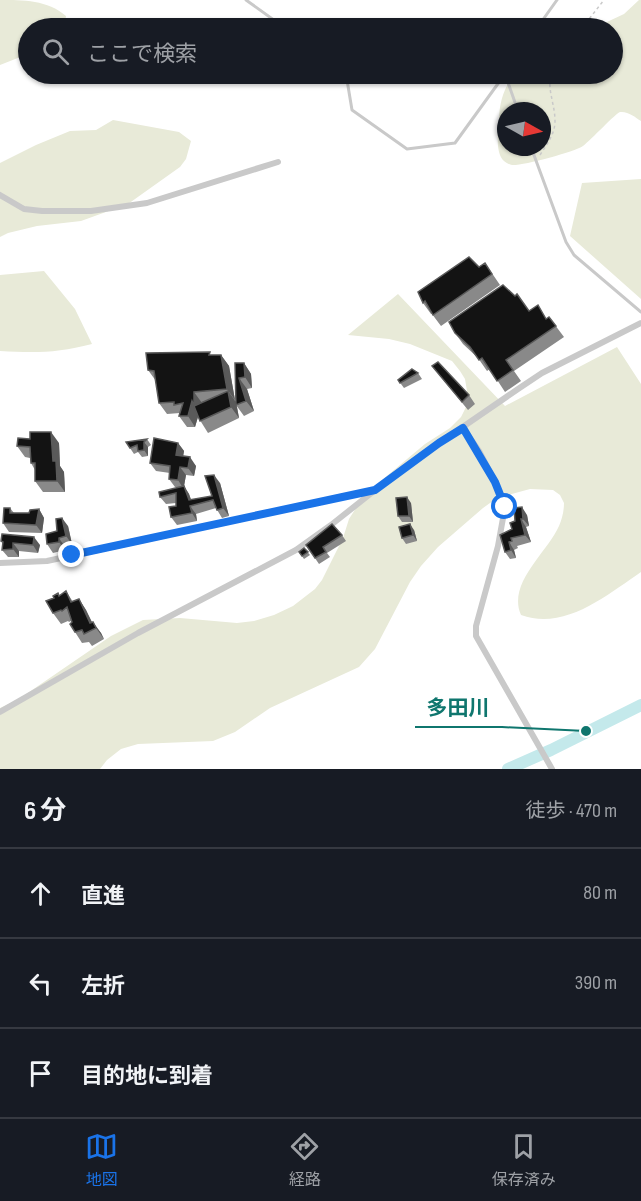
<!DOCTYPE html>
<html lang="ja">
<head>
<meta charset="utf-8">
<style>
  body { margin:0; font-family:"Sofia Sans Condensed","Noto Sans JP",sans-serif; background:#20242c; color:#f1f3f6 }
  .compass { position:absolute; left:497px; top:102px; width:54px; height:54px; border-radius:50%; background:#171b24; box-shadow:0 2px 4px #0004; rotate:98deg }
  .stop { position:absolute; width:18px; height:18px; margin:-14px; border:4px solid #1a73e8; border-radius:50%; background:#fff }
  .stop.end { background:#1a73e8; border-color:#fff; box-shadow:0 2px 6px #0008 }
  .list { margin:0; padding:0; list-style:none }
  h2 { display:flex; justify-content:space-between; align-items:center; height:78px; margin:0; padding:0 24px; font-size:26px }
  h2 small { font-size:20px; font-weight:400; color:#9ea1a6 }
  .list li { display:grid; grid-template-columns:39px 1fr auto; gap:18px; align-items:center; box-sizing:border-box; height:90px; padding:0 24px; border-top:2px solid #363941 }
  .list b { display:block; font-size:22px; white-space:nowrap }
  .list em { font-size:20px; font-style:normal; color:#9ea1a6 }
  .icon { flex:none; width:33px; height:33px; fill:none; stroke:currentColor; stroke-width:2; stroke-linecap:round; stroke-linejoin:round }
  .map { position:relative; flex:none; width:641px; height:769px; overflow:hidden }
  .search { position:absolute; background:#171b24; box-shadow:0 2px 4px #0004; left:18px; right:18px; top:18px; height:66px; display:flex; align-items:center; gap:15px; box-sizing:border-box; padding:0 21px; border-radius:33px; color:#9ea1a6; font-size:22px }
  .sheet { height:348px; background:#171b24 }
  nav { display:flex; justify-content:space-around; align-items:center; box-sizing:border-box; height:84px; border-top:2px solid #363941; background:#171b24; font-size:16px; color:#9ea1a6 }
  nav a { display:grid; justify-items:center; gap:3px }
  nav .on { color:#1a73e8 }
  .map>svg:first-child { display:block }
</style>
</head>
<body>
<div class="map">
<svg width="641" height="769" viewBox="0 0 641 769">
  <rect width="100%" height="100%" fill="#fff"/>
  <!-- green -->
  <path fill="#e8ead8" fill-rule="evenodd" d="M0 0C23 0 48 0 66 16L64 28H28V54L0 65Z
    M639 0H641V121C635 117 628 111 620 112 616 113 591 140 583 146 574 152 522 166 512 165 510 165 505 162 504 161 495 153 498 131 499 121 499 103 504 88 514 74H612V28H594L624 14ZM506 111H542V147H506Z
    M113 120 179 132 191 141 186 159 180 167 128 204 81 221 37 226 8 233 0 237V163L36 145 70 131 96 130Z
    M641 179V299L570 236 582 183Z
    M44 271 75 309 92 344C58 353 35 353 0 351V275Z
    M398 294 505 406 617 347 641 384V572C607 595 565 631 521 615 507 583 547 553 559 526 562 519 564 511 564 503L560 495 553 490 530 489 497 498 483 508 438 547 421 566 410 582 375 649 359 667 270 708 235 732 213 741 138 744 121 749 107 760 100 769H0V708L19 699 111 636 143 620 180 618 237 623 254 621 274 615 293 606 315 589 322 580 343 538 349 519 358 505 376 485 425 444 450 428 461 417 466 407 467 391 465 379 460 371 452 361 410 344 389 339 348 335Z"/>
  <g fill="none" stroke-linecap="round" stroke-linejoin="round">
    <!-- river -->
    <path stroke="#c4e9eb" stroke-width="12" d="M508 769 551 750 641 705"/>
    <!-- path -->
    <path stroke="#c9c9c9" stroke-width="1.5" stroke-dasharray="3 3" stroke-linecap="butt" d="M582 28 604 0
      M540 155C547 144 555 134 555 121 555 104 547 90 551 74"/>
    <!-- lane -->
    <path stroke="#c9c9c9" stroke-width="3" d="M246 0 285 28
      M537 28 557 0
      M346 74 352 110 407 149 455 143 505 74
      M505 74 518 111
      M531 147 566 242 574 255 641 312"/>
    <!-- street -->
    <path stroke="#c9c9c9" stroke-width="6" d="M0 195 24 209 42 211H91L147 203 278 162
      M463 428 479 451 495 482 505 507 498 546 476 626V636L552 769
      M0 563 47 561 374 490
      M0 712 138 633 296 550 331 525 403 468 518 389 542 373 641 323"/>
  </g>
  <!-- wall -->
  <path fill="#898989" d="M485 263 500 285 441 326 432 314H431L423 303Z
    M515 296 529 311 547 319 549 317 564 337 514 371 521 381 505 392 490 369 487 371 478 358 463 344 455 333Z
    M212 355H221L229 366 235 400H234L236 402 239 418 208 433 198 417 195 427H187L179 416 180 413 167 414 159 403 156 381 148 370Z
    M235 363H244L251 374 252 388 247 389 254 411 244 416 236 405Z
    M432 366 469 395 475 404 468 410Z
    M418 373 422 379 404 388 398 380Z
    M147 439 151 445 148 447V456L142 457 138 452 134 454 130 448Z
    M59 443 60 466 64 472 65 492H43L35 481V470L31 463 30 458 25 457 17 446Z
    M178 443 184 451 183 456 196 466 194 476 186 475 184 486 189 494 191 500 212 496 220 483 229 516 222 518 216 508 196 514 197 521 177 525 171 517 176 506V503L166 504 160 497 178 487H175L169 479 170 473 156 471 150 463Z
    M411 503 413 522H402L398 516Z
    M10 508 14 513H29L39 509 44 518 42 533 9 532 3 523Z
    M527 515 529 526 526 527 531 542 517 546 518 548 514 550 516 558 510 559 505 552 515 521Z
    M68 526 72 544 65 547V550L53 553 47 544 57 531Z
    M414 530 417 541 406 544 402 538Z
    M342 535 346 541 327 553 330 557 319 564 306 545Z
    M1 541 40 545 38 553 19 551V557H8L2 550 3 544Z
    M304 548 310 555 304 559 299 552Z
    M66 591 73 602 79 599 86 610 92 622 101 633 104 639 92 646 89 642 82 643 75 632 71 621 69 622 68 621 61 624 53 613 60 596Z"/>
  <!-- shaded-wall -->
  <path fill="#5a5a5a" d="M221 355 229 366 235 400 227 389Z
    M244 363 251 374 252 388 245 377Z
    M239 378 247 389 254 411 246 401Z
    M228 391 236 402 239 418 231 407Z
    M194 392 202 403 195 427 188 416Z
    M51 432 59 443 60 466 64 472 65 492 57 481 53 461Z
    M144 442 148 447V456L144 450Z
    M178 443 184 451 182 463 176 455Z
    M190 457 196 466 194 476 188 468Z
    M180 467 186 475 184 486 189 494 193 505 189 500 183 488 178 480Z
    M214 475 220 483 229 516 223 508Z
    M407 497 411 503 413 522 409 516Z
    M190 506 196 514 197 521 192 513Z
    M522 507 527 515 529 526 523 519Z
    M39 509 44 518 42 533 36 525Z
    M62 518 68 526 72 544 66 536Z
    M521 519 526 527 531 542 525 535Z
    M410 524 414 530 417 541 413 535Z
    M34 537 40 545 38 553 33 545Z
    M59 538 65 547V550L59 542Z
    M509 542 514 550 516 558 511 550Z
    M13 543 19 551V557L13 549Z
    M79 599 86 610 95 629 90 623Z
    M93 622 101 633 104 639 96 628Z"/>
  <!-- building -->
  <path fill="#131313" stroke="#5a5a5a" stroke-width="1.5" d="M469 257 479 267 485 263 492 274 433 315 425 301 423 303 418 292Z
    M503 285 515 296 517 294 529 311 538 305 546 319 549 317 556 326 506 360 513 370 497 381 482 358 479 360 470 347 455 333 449 322Z
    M210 352 209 355H221L227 389 194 392V406L192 401 188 416H179L183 403 174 405V402L159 403 154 371 148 370 146 353Z
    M438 362 469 395 462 402 432 366Z
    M235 363H244L245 377 239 378 246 401 236 405Z
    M412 369 418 373 400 383 398 380Z
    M228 391 231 407 200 421 194 406Z
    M30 432H51L53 461H56L57 481H35V463H31L30 447 17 446 18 438 30 439Z
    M154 438 178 443 176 455 190 457 188 468 180 467 178 480 169 479 170 466 150 463Z
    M147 439 144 442V450L138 451 137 445 130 448 126 442Z
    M214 475 223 508 217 510 213 500 190 506 192 513 171 517 169 507 176 506V493L160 497 159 492 184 486 189 500 212 496 205 476Z
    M407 497 409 516H398L396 498Z
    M522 507 523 519H521L525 535 511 538 512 541 509 542 511 550 505 552 500 535 512 529 510 523 515 521 514 508Z
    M4 508H10V513H29L30 510 39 509 36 525 3 523Z
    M62 518 66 536 59 538V542L47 544 46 534 57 531 56 519Z
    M332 524 342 535 323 547 326 552 315 558 306 545Z
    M410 524 413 535 402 538 399 527Z
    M2 534 34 537 33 545 13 543V549L2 550 3 542 1 541Z
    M304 548 308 552 302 556 299 552Z
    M66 591 71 602 79 599 90 623 93 622 96 628 84 634 82 630 75 632 70 624 72 622 67 607 62 611 61 610 53 613 46 601 54 598 53 596 58 593 59 596Z"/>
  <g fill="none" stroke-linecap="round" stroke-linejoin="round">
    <!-- route -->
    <path stroke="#1a73e8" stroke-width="8" d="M72 555 375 490 439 443 463 428 495 482 505 507"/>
  </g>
  <!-- callouts -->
  <path fill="none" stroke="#0f766e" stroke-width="2" d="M586 731L502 727H415"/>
  <circle fill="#0f766e" stroke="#fff" stroke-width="2" cx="586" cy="731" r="6"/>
  <g font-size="21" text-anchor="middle" font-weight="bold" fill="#0f766e" stroke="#fff" stroke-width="6" stroke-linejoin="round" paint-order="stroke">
    <text x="458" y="715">多田川</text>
  </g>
</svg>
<svg class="compass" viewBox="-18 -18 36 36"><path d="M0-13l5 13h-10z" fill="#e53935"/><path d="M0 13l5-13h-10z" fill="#9ea1a6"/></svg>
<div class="stop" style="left:505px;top:507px"></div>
<div class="stop end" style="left:72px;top:555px"></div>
<div class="search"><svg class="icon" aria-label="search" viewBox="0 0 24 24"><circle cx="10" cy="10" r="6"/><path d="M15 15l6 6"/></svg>ここで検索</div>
</div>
<section class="sheet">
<h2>6 分<small>徒歩 · 470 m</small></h2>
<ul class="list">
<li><svg class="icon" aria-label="ahead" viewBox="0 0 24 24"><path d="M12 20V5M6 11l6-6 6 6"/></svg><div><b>直進</b></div><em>80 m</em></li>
<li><svg class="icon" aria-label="left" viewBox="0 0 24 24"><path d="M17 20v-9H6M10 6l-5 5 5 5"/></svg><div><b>左折</b></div><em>390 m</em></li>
<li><svg class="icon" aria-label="arrive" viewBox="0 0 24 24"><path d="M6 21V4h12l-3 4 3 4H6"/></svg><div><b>目的地に到着</b></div></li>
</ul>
</section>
<nav>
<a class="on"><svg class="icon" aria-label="map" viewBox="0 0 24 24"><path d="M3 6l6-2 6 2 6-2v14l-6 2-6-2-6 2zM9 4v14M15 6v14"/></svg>地図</a>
<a><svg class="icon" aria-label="directions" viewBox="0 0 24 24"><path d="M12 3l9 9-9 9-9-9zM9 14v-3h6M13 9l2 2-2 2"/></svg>経路</a>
<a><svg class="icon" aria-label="saved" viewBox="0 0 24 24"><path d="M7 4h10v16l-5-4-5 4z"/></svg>保存済み</a>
</nav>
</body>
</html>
